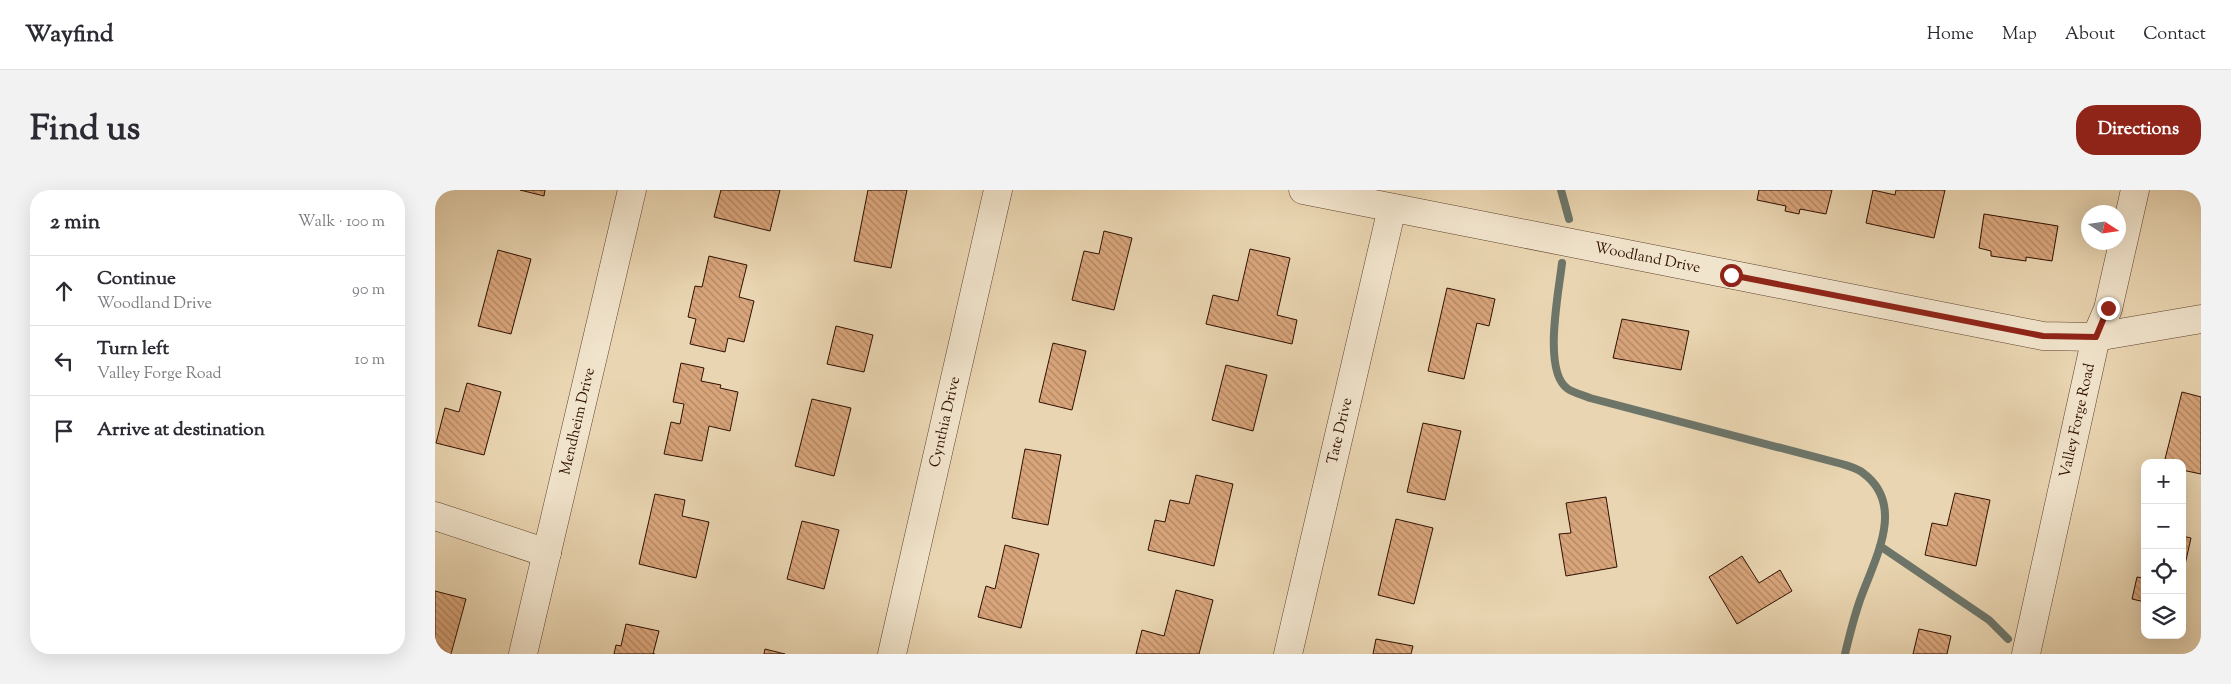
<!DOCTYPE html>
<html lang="en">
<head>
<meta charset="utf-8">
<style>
  body { margin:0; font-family:"Sorts Mill Goudy",serif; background:#f2f2f3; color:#2b2b33 }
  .controls { position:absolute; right:15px; bottom:15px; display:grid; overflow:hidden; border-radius:10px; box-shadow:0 5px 20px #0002 }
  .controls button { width:45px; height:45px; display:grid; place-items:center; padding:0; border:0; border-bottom:1px solid #e1e1e2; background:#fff; color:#2b2b33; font:25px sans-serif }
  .compass { position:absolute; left:1646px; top:15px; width:45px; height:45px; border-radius:50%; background:#fff; box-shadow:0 5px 20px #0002; rotate:102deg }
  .stop { position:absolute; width:15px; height:15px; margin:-11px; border:4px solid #8f2418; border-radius:50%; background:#fff }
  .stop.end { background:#8f2418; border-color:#fff; box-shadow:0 1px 5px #0008 }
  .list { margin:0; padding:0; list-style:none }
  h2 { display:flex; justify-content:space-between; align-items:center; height:65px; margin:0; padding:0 20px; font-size:21px }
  h2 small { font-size:16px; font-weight:400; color:#7c7c81 }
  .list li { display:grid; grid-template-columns:32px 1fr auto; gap:15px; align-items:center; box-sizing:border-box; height:70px; padding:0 20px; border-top:1px solid #e1e1e2 }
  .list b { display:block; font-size:19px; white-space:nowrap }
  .list p { margin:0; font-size:16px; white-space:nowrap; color:#7c7c81 }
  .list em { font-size:16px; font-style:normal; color:#7c7c81 }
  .icon { flex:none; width:28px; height:28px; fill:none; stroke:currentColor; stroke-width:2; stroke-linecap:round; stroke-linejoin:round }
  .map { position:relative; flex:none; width:1766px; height:464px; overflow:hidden; border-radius:20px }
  header { display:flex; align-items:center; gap:30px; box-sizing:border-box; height:70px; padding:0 25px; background:#fff; border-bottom:1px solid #e1e1e2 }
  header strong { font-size:24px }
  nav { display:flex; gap:28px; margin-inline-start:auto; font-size:18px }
  .intro { display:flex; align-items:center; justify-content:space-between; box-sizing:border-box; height:120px; padding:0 30px }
  h1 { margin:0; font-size:35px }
  .button { padding:12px 22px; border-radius:20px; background:#8f2418; color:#fff; font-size:18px; font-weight:700 }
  main { display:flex; gap:30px; padding:0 30px }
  aside { flex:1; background:#fff; border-radius:20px; box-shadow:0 5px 20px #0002 }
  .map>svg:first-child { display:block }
</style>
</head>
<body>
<header>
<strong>Wayfind</strong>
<nav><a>Home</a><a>Map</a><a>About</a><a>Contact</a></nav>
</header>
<div class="intro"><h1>Find us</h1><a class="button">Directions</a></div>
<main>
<aside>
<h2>2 min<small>Walk · 100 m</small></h2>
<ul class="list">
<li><svg class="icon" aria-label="ahead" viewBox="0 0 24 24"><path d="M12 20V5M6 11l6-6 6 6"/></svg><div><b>Continue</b><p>Woodland Drive</p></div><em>90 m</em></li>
<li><svg class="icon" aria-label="left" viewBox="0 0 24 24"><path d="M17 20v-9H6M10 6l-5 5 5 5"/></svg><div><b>Turn left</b><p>Valley Forge Road</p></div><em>10 m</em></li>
<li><svg class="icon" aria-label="arrive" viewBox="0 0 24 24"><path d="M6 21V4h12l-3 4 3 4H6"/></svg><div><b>Arrive at destination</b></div></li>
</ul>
</aside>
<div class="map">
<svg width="1766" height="464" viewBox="0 0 1766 464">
  <defs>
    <pattern id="building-back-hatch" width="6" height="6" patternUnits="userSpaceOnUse" patternTransform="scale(1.25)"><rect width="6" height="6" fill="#d9a57b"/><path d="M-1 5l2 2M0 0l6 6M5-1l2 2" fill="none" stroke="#b08563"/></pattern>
  </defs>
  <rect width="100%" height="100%" fill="#e9d5b1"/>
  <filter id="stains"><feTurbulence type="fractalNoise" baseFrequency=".004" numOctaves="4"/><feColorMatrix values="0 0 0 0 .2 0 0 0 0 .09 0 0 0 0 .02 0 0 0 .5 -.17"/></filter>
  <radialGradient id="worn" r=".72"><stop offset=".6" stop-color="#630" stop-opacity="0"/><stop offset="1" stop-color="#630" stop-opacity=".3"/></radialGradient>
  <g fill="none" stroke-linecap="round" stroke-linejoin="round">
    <!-- stream -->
    <path stroke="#6d7569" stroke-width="8" d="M1126 0 1134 29
      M1127 73C1124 101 1107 182 1133 199 1139 203 1148 205 1155 208L1407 274C1413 276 1422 278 1428 283 1469 313 1443 363 1428 402 1420 422 1415 443 1410 464
      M1445 356 1554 430 1573 449"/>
  </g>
  <!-- building -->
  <path fill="url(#building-back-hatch)" stroke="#2f1002" d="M85 0H110L109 6Z
    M286 0H345L335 41 279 27Z
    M433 0H472L456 78 419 71Z
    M1324 0H1397L1391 24 1365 19 1364 24 1350 21 1351 16 1322 10Z
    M1438 0 1460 5 1461 0H1510L1499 48 1431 33Z
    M1549 24 1623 36 1617 71 1591 67V71L1556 66V61L1544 58Z
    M669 41 697 48 679 120 637 110 649 61 664 64Z
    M815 59 855 68 842 125 862 130 857 154 771 134 778 105 803 111Z
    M63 60 96 69 76 144 43 136Z
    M274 66 312 75 304 107 319 111 309 152 293 148 290 162 255 154 261 129 253 127 260 96 267 97Z
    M1012 98 1060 109 1054 136 1042 133 1029 189 993 181Z
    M1187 129 1254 141 1246 180 1178 168Z
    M401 136 438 145 429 182 392 174Z
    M618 153 651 161 637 220 604 212Z
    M246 173 269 178 266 191 286 195 285 198 303 202 295 241 274 236 267 271 229 264 236 232 245 234 249 214 238 212Z
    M791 175 832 185 818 241 777 230Z
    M32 193 66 202 49 265 1 253 10 218 24 222Z
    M1747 202 1766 207V284L1747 280V273H1729Z
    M377 209 416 218 399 286 360 276Z
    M988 233 1026 241 1010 310 972 302Z
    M590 259 626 265 613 335 577 328Z
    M761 285 798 294 779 376 713 360 720 330 730 332 735 310 754 314Z
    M1520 303 1555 310 1541 376 1490 365 1497 333 1512 336Z
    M220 304 250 310 247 326 274 332 261 388 204 374Z
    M1171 307 1182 377 1131 386 1124 344 1136 343 1131 313Z
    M961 329 998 338 979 414 943 405Z
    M367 331 404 340 389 399 352 389Z
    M1747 346 1756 348 1747 388Z
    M570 355 604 364 586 438 543 427 551 396 560 399Z
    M1307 366 1324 393 1345 380 1357 401 1302 434 1274 387Z
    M1710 379V412L1697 409 1702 387 1708 388Z
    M741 400 778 410 764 464H701L707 440 729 446Z
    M0 401 31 409 16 464H0Z
    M191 434 224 441 218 464H220H179L181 455 186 456Z
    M1484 439 1516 446 1512 464H1478Z
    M941 449 978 456 976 464H938Z
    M330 459 350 464H329Z"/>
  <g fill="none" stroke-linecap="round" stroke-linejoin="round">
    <defs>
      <g id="minor">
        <path id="s1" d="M868 0 1608 146 1661 147 1766 129"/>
        <path d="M0 326 112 363"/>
        <path id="s2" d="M88 464 197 0"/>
        <path id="s3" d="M457 464 563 0"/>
        <path id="s4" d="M853 464 957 18"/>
        <path id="s5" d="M1591 464 1661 147 1673 119 1700 0"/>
      </g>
    </defs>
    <!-- minor casing -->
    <use href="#minor" stroke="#5e412e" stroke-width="29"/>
    <!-- minor -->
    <use href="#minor" stroke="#f1e4cc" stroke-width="28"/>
  </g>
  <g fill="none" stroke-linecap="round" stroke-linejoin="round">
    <!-- route -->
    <path stroke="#8f2418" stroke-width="6" d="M1296 85 1608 146 1661 147 1673 118"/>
  </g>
  <g text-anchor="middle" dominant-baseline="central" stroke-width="4" stroke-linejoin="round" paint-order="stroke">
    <!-- street labels -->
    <g font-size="15" fill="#2f1002" stroke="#f1e4cc">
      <text stroke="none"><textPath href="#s1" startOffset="351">Woodland Drive</textPath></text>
      <text stroke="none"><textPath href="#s5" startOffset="239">Valley Forge Road</textPath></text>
      <text stroke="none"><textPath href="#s2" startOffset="239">Mendheim Drive</textPath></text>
      <text stroke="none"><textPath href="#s3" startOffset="238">Cynthia Drive</textPath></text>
      <text stroke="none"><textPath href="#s4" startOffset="229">Tate Drive</textPath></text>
    </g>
  </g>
  <rect width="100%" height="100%" filter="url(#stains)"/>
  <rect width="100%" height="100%" fill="url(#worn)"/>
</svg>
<div class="controls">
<button>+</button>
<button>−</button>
<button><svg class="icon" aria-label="locate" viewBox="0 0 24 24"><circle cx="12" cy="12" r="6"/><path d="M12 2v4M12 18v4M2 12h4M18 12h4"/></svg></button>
<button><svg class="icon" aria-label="layers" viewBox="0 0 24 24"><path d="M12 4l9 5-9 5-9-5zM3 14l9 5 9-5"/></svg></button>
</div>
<svg class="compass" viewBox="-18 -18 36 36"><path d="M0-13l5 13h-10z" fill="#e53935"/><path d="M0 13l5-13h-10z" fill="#7c7c81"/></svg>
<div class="stop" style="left:1296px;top:85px"></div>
<div class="stop end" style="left:1673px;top:118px"></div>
</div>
</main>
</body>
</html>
